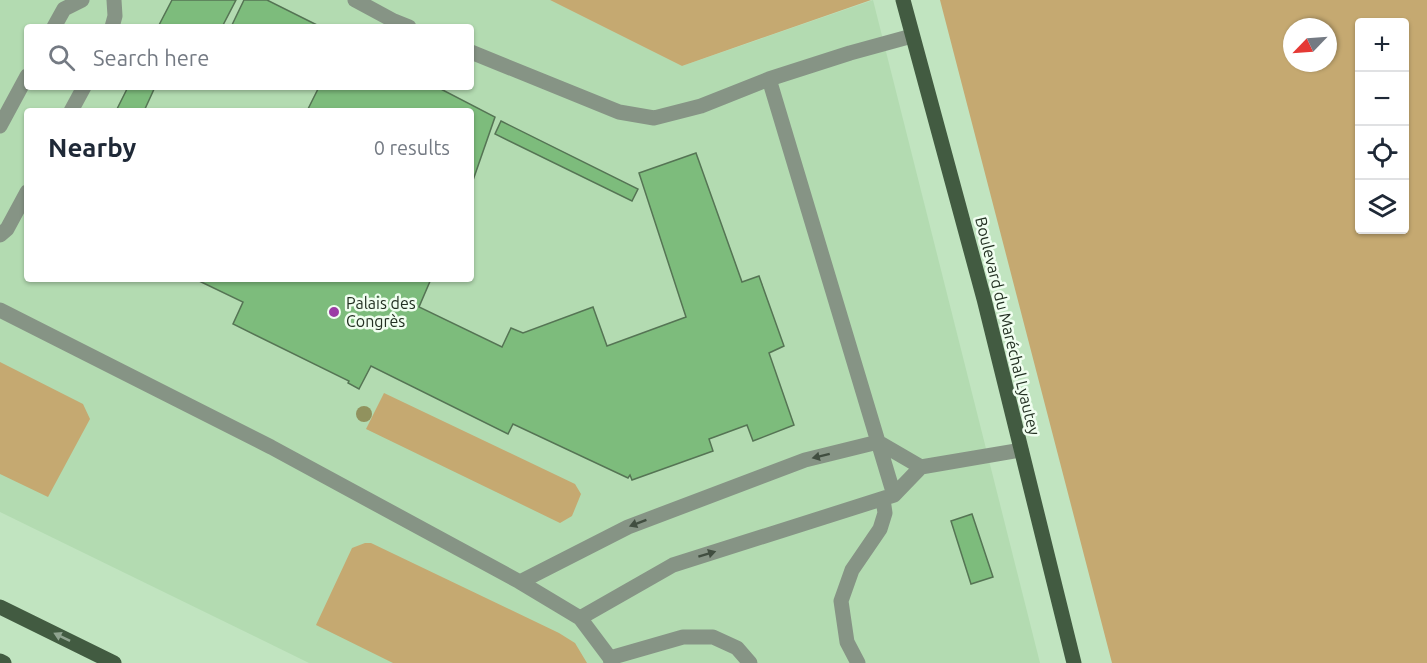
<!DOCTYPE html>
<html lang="en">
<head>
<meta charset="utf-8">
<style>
  body { margin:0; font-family:Ubuntu,sans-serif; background:#f6f6f7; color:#1f2937 }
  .controls { position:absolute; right:18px; top:18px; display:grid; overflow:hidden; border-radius:6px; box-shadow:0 2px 4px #0004 }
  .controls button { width:54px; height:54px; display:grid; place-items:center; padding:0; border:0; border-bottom:2px solid #e0e1e3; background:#fff; color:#1f2937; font:30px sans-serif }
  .compass { position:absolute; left:1283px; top:18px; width:54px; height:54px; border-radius:50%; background:#fff; box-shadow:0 2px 4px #0004; rotate:245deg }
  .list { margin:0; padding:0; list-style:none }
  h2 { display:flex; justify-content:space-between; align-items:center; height:78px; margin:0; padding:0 24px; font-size:26px }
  h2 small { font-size:20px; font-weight:400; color:#747a83 }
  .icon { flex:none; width:33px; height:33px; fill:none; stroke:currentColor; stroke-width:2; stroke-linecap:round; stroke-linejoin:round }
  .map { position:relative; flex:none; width:1427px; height:663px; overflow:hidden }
  .search { position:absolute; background:#fff; box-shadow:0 2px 4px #0004; left:24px; top:24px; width:450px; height:66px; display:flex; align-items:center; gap:15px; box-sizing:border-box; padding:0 21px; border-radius:6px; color:#747a83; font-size:22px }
  .panel { position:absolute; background:#fff; box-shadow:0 2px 4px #0004; left:24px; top:108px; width:450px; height:174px; border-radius:6px }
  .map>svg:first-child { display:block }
</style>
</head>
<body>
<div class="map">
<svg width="1427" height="663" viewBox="0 0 1427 663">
  <rect width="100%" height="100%" fill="#c1e4c0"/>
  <!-- built -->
  <path fill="#b3dbb1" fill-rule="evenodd" d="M0 0H550L682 66 873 0 1040 663H309L0 512ZM27 27H471V87H27ZM27 111H471V279H27Z"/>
  <!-- green -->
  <path fill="#c5a971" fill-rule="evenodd" d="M550 0H871L682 66Z
    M940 0H1427V663H1112ZM1404 22V230H1360V22ZM1292 27H1328V63H1292Z
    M0 362 83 404 90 419 48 497 0 474Z
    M384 393 575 484 581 494 572 516 560 523 366 429Z
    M365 543H371L559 633 575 643 587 663H393L316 625 352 548Z"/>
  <!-- building -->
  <path fill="#7dbc7c" stroke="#557454" stroke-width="1.5" d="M172 0H236L222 27H158Z
    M244 0H267L321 27H231Z
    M128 87H155L144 111H116Z
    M319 87H437L495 117 471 186V111H307Z
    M501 121 638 189 632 201 495 134Z
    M696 153 742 282 759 276 784 346 769 353 794 425 753 441 747 425 709 439 713 451 632 480 630 475 628 478 513 424 508 434 371 366 359 389 348 383 349 381 233 324 243 302 195 279H431L419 307 502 347 511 328 523 333 593 307 607 346 686 317 639 173Z
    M972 514 993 577 971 584 951 521Z"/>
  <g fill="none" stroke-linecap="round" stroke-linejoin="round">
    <!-- minor -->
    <path stroke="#869485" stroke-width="15" d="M355 0 394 21 409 27
      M54 27 64 9 82 0
      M112 27 115 16 114 0
      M471 52 619 112 654 118 701 106 769 79 850 53 912 36
      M769 79 894 495
      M71 111 84 87
      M0 126 27 76
      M0 235 7 229 27 192
      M0 310 271 447 520 582 580 618 610 658 611 663
      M520 582 628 527 805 460 878 442 921 467
      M580 618 673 565 894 495 921 467 1021 450
      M610 658 683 637H713L737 648 750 663
      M858 663 847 642 841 601 852 570 880 529 885 513 883 499"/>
    <!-- major -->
    <path stroke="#425b41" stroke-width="15" d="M903 0 984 299 1074 663
      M0 607 114 663
      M0 661 4 663"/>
  </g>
  <!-- trees -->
  <circle fill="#91925e" cx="364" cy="414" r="8"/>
  <!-- one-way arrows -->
  <defs><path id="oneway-solid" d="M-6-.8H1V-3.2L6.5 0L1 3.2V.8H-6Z" transform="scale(1.5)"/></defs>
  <g fill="#414e40">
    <use href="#oneway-solid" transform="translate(821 456) rotate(166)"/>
    <use href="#oneway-solid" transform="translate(638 523) rotate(159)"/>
    <use href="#oneway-solid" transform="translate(707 554) rotate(-17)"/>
  </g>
  <use fill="#90a490" href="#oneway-solid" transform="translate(62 637) rotate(-154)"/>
  <!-- markers -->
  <circle fill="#9b3ca5" stroke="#f0fef0" stroke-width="2" cx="334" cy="312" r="6"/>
  <g text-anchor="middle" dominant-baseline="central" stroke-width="5" stroke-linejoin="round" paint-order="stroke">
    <!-- poi labels -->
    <g font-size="16" fill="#233022" stroke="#f0fef0" text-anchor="start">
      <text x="346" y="303">Palais des<tspan x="346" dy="18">Congrès</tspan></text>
    </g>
    <!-- street labels -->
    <g font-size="16" fill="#233022" stroke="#f0fef0">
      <text transform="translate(1008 326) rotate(76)">Boulevard du Maréchal Lyautey</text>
    </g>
  </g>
</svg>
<div class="controls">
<button>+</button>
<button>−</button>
<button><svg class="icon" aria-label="locate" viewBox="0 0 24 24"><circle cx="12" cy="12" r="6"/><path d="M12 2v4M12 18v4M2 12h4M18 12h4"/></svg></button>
<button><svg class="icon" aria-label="layers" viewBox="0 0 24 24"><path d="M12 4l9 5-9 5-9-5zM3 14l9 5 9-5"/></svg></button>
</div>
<svg class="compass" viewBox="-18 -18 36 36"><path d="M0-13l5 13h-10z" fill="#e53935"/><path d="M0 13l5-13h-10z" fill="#747a83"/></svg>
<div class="search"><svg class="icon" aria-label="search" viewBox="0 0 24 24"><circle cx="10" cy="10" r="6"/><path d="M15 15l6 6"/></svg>Search here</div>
<section class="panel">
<h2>Nearby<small>0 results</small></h2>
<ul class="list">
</ul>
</section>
</div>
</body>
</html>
